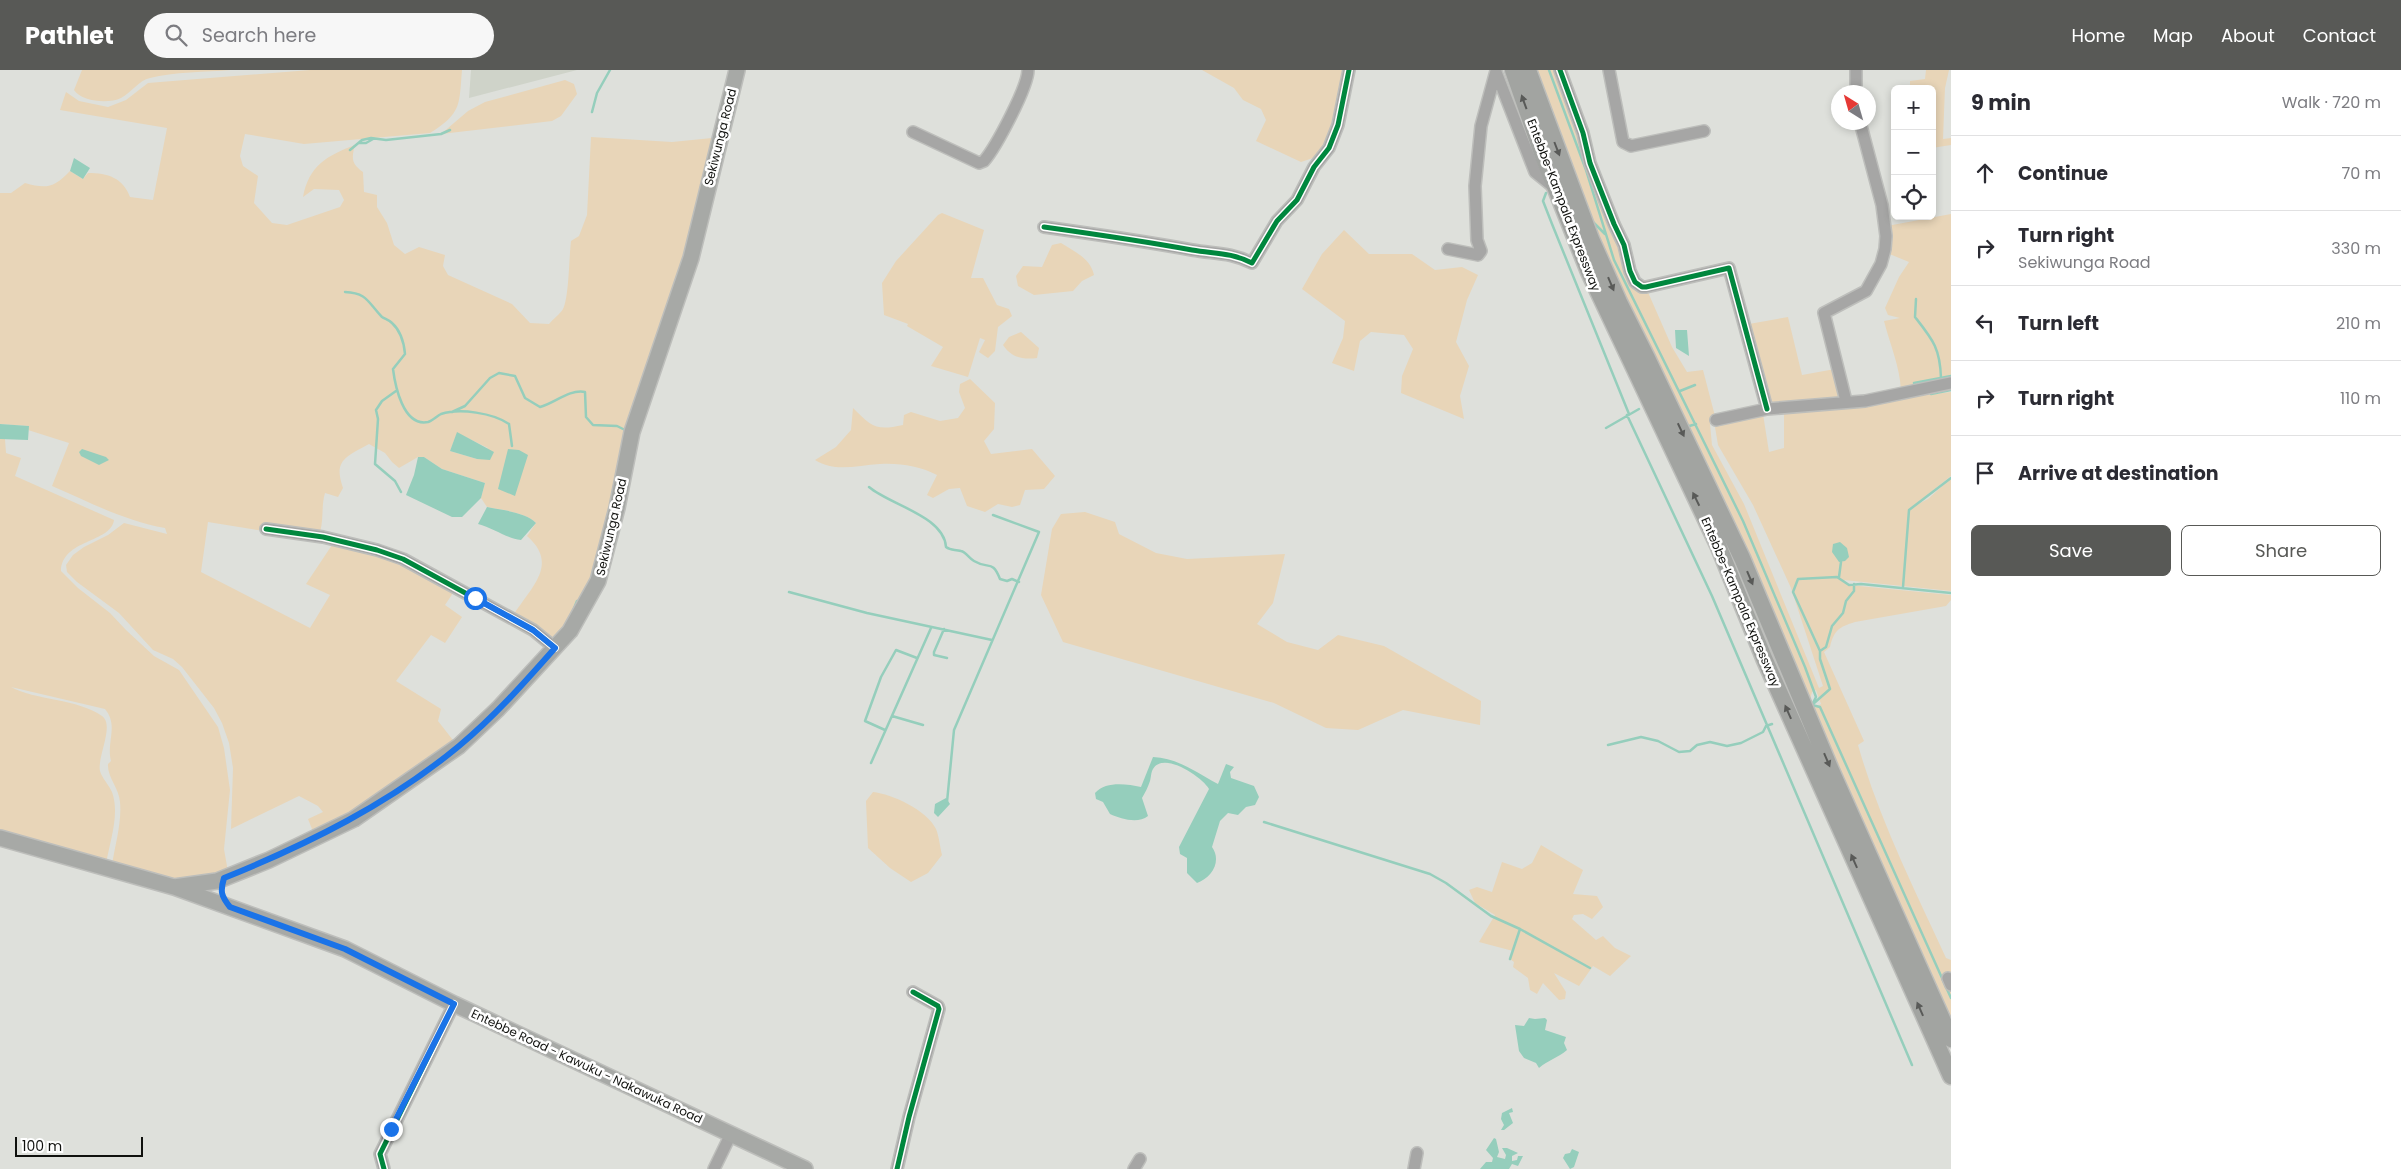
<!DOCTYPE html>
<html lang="en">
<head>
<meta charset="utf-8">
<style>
  body { margin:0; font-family:Poppins,sans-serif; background:#f7f7f7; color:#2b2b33 }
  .controls { position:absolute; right:15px; top:15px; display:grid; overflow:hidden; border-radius:8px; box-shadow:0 2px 8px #0003 }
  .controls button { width:45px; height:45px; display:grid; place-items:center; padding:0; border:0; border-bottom:1px solid #e1e1e2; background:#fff; color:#2b2b33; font:25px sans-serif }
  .compass { position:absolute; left:1831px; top:15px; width:45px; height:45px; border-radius:50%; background:#fff; box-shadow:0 2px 8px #0003; rotate:323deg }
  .scale { position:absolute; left:15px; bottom:12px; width:128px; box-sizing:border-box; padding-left:5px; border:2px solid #10110e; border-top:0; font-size:14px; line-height:18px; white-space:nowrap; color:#10110e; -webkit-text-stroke:4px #fff; paint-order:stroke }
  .stop { position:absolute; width:15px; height:15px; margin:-11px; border:4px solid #1a73e8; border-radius:50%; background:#fff }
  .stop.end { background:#1a73e8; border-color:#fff; box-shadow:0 1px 5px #0008 }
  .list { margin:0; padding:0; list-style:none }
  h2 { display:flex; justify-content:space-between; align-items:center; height:65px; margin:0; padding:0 20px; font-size:21px }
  h2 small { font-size:16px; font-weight:400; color:#7c7c81 }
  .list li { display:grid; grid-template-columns:32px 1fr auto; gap:15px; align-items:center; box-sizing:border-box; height:75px; padding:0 20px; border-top:1px solid #e1e1e2 }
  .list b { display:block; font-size:19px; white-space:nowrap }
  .list p { margin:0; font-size:16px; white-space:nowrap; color:#7c7c81 }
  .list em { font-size:16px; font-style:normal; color:#7c7c81 }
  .actions { display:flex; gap:10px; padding:15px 20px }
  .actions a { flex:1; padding:11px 0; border:1px solid #585956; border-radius:8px; text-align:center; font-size:18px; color:#585956 }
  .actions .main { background:#585956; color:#fff }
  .icon { flex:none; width:28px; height:28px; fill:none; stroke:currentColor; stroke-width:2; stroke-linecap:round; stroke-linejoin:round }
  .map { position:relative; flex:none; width:1951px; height:1099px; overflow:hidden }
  header { display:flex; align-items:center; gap:30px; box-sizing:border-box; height:70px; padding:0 25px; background:#585956; color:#fff }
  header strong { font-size:24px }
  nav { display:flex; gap:28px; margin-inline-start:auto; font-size:18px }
  .search { width:350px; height:45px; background:#f7f7f7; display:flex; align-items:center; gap:12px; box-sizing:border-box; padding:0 18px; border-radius:28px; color:#7c7c81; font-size:19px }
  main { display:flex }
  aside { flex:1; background:#fff }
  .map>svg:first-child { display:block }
</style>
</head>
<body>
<header>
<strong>Pathlet</strong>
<div class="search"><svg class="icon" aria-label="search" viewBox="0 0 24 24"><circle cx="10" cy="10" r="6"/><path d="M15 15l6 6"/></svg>Search here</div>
<nav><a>Home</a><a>Map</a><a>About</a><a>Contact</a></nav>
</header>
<main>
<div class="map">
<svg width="1951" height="1099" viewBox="0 0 1951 1099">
  <rect width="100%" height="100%" fill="#dee0db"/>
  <!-- built -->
  <path fill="#cfd3c9" d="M471 0H577L469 28Z"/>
  <!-- green -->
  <path fill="#e8d5b8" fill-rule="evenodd" d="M82 0H231C207 2 173 2 150 8 139 10 131 23 121 28 109 34 82 32 74 20Z
    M310 0H462C459 35 462 43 430 63L304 74 245 64 240 86 243 96 258 106 254 133 272 153 287 155 340 137 344 130 339 120 314 119 303 127C309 96 326 86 355 75 351 89 352 94 363 102L364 122 377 125V137L387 153 394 175 405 184 419 177 445 185 443 196 448 205 512 234 530 253 549 254C553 249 560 244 563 239 569 228 569 187 571 171L579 166 587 145 591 67 672 72 712 68 688 172 596 504 557 573 514 544C532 516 559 494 527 466L536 453C526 442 501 440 487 437L481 428 485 413 442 399 424 387H418L399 398 392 392 385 383 369 374C346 387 333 390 343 418L338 427 325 423C321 436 324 449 320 462L264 461 208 452 201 502 310 558 330 525 306 514 332 475 389 488 455 520 445 535 462 547 445 573 431 565 396 611 441 639 438 651 456 674 351 748 314 764 308 749 323 742 318 736 299 726 231 759 233 698 229 673 222 653 214 638 182 597 173 589 153 580 119 543 77 512 67 502 66 495 73 485 84 477 108 465 124 453 167 464 165 458C125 451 89 432 52 416L69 373 28 360 29 356 0 354V123H11L25 113C46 119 54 118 70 101L83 109 88 103C108 103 123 108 130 127L153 130 167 58 60 40 66 22 79 31 108 37 126 30 148 13ZM457 363 488 378 477 389 450 381Z
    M1202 0H1345L1329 68 1319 86 1301 92 1256 71 1266 50 1261 39 1243 30 1234 18Z
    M1534 0H1556L1605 130 1627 204 1647 220 1672 277 1687 302 1703 300 1716 350 1710 354 1712 375 1744 434 1819 618 1823 616 1791 518 1753 435 1718 375 1715 357 1720 352 1763 344 1769 382 1784 378V341L1951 322V406L1912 437 1928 429 1951 408V521L1844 510 1849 515 1951 525V530L1946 536 1855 552C1839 557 1834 560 1830 577L1824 582 1864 671 1858 675C1879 749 1914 818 1946 888L1951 890V950L1812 639 1821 634 1816 620 1812 622 1809 633 1610 196Z
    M1926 0H1949L1945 18 1943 69 1951 68V75L1932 78V19H1910V11L1925 9Z
    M565 10 574 14 577 24 561 46 552 51 441 64 468 41 485 32Z
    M942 143 984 160 971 208H983L997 235 1009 239 1012 246 998 257 995 281 988 288 979 282 985 270 980 268 968 307 931 296 943 277 907 256 908 254 884 245 882 213 896 191 938 145Z
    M1951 144V312L1901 321C1900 296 1890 275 1884 251L1900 248 1888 245 1885 238 1899 207 1909 192 1887 183V156Z
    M1344 160 1369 184H1412L1435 200 1462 197 1478 205 1467 230 1456 272 1469 296 1460 326 1464 349 1401 323 1402 306 1413 279 1404 265 1371 262 1360 271 1354 301 1332 293 1343 268 1345 251 1302 219 1322 184Z
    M1061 173C1074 181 1091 189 1094 205L1082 211 1073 221 1034 225 1018 216 1016 206 1023 196 1042 197 1052 175Z
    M1788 247 1802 305 1835 299 1840 328 1769 336 1749 254Z
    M1021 262 1039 278 1037 288C1022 290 1011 287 1003 275L1009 267Z
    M970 309 995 333 994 359 984 371 991 384 1032 379 1055 406 1044 419 1025 420 1020 435 1012 437 998 434 985 442 967 436 960 418 949 419 933 428 927 425 937 405C919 396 901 393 880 394 857 395 836 403 815 390L836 377 851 360 853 338C872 357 876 361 903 355L904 345 911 342 940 351 958 348 965 338 959 322 960 314Z
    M0 369H5L6 383 21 388 15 406 114 450C111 473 62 469 61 501L78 518 110 543 126 560 154 586 179 600 218 657 224 678 230 720 224 779 228 802 176 813 112 795C115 775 122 752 120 732 119 718 107 707 108 694L111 691C106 672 119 656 105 639L11 617C34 630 79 629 102 646 115 655 97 687 100 701 102 708 109 715 112 722 120 744 110 771 106 794L0 764Z
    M1085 442 1115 452 1119 464 1156 483 1187 489 1285 484 1273 533 1257 554 1287 572 1318 580 1338 565 1384 576 1481 631 1480 655 1403 640 1358 660 1326 658 1274 633 1063 572 1041 525 1052 459 1061 444Z
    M873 722C892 724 927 740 936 759 939 766 940 777 942 785L928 803 911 812 890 798 868 778 866 731Z
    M1541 775 1583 800 1573 824 1597 826 1603 837 1592 849 1583 844 1574 845 1572 849 1596 870 1603 866 1615 878 1631 886 1610 906 1593 896 1579 916 1554 903 1566 922 1565 929 1559 930 1543 913 1537 924 1530 920 1528 908 1513 897 1514 892 1510 889 1513 881 1479 872 1495 845 1475 833 1469 820 1477 817 1492 822 1502 792 1522 799 1532 793Z"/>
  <!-- water -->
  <path fill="#95cebc" d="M74 88 90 98 83 109 70 101Z
    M1675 260H1687L1689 286 1676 278Z
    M0 354 29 356 28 370 0 369Z
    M457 362 494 382 490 390 477 389 450 381Z
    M82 379 106 387 109 390 99 395 81 386 79 382Z
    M508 379 519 380 528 385 515 426 498 419Z
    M418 387H424L442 399 485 413 481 428 462 447H452L406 425 414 405Z
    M487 437C501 440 526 442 536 453L521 470C506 468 493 458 478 454Z
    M1840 472 1847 478 1849 487 1845 491 1839 492 1832 482 1833 474Z
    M1153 687C1178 688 1197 703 1218 714L1226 694 1234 697 1230 702 1231 708 1254 716 1259 727 1255 735 1246 737 1238 745 1228 743 1220 751 1212 777C1222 791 1212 808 1197 813L1187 803V788L1180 784 1179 777 1209 719C1202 707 1164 681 1153 699 1151 702 1151 708 1150 711 1148 717 1145 723 1142 728L1148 746C1138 754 1121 749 1110 744L1103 732 1096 729 1095 723C1106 711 1126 714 1141 717Z
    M946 728 950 734 938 747 934 743 935 734Z
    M1529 948 1535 949 1545 948 1547 950 1545 960 1566 967 1564 973 1567 980C1558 988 1548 990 1539 998L1536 993 1524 988 1519 981 1515 955 1524 956Z
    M1512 1038 1513 1042 1509 1043 1513 1053 1504 1060H1501L1504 1055 1501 1049 1502 1043Z
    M1494 1068 1496 1069 1499 1082 1497 1087 1505 1089 1506 1085 1502 1078H1507L1518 1083 1512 1086V1091L1517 1090 1518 1086H1523L1518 1096 1512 1094 1509 1099H1480L1486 1092H1492L1493 1088 1486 1080Z
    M1572 1079 1579 1082 1574 1097 1570 1099 1563 1088 1565 1084 1570 1083Z"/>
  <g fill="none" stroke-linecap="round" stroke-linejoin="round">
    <!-- stream -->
    <path stroke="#95cebc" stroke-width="2.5" d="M1549 0 1586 100 1614 190 1743 451 1805 597 1816 627 1812 635
      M592 42 597 23 610 0
      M359 73H366L373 69
      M350 80 362 70 371 68 386 70 441 64 450 60
      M1546 123 1543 131 1552 154 1629 344
      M1593 152 1605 164
      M345 222C368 223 368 233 382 247 385 249 389 250 392 253 401 261 404 273 405 284L393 299C395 315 403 357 428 352 432 351 437 346 441 344 460 338 493 343 509 354L512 376
      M1916 229 1915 247C1933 270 1940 278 1941 308
      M1914 313 1951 306
      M396 321 382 331 376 340 378 349 375 394 395 411 401 422
      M1680 321 1695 315
      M1931 324 1951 320
      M452 342 465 336 490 308 499 303 515 306 525 328 540 337C555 333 569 319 585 322L586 347 593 355 617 356 627 361
      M1627 345 1712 526 1912 995
      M1686 357 1696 354
      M1606 358 1639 339
      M869 417C890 435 944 446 946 477 951 481 955 479 961 481 966 482 969 488 974 491 989 500 992 489 1000 509L1007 511 1012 509 1019 512
      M1839 507 1841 492
      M1903 517 1909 440 1951 408
      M789 522 867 543 992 570
      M573 541 577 531
      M944 559 934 582V585L947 588
      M1820 581 1793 522 1798 509 1837 507 1849 515 1861 514 1951 523
      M1813 634 1830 619 1820 589V581L1826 577 1832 556 1843 543 1846 531 1854 521V514
      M1812 635 1820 637 1951 928
      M892 646 923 655
      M885 660 865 651 881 607 896 580 917 588
      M1608 675 1641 667 1658 671 1679 682 1690 681 1697 675 1710 672 1727 676 1741 673 1763 662 1766 656 1772 654
      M871 693 931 558
      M947 732 954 660 1039 462 993 445
      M1264 752 1430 804 1446 813 1491 846 1520 859 1590 898
      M1510 889 1520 859"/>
    <defs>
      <path id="minor" d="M1560 0 1583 63 1590 93 1614 154 1624 175 1630 201 1635 212 1642 217H1646L1729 198 1767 339
        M1609 0 1623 72 1631 76 1704 61
        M1856 0V22
        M1496 2 1535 102 1556 119
        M913 62 979 93 984 91C996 77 1028 17 1028 0
        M1044 157C1094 164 1143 171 1192 180 1215 184 1230 182 1252 193L1277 151 1297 130 1314 97 1329 78 1338 55 1349 0
        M1448 179 1478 185 1481 181 1477 170 1475 116 1481 56 1496 1
        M1846 331 1824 243 1866 221 1881 194 1885 179 1886 166 1882 135 1860 52
        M1716 350 1767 339 1865 331 1951 313
        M266 459 323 467 377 480 403 489 533 560 555 578
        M1948 908 1951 915
        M384 1099 380 1084 454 934
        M714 1099 731 1064
        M897 1099 909 1047 939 939 938 936 913 922
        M1134 1099 1140 1089
        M1414 1099 1417 1083"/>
      <path id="major" d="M0 768 174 817 345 879 454 934 805 1099
        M174 817 217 811 269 790 354 749 459 676 498 639 570 561 598 511 617 438 632 362 691 188 737 0"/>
      <path id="highway" d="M1513 0 1544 89 1589 202 1718 475 1764 588 1951 1006
        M1528 0 1591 169 1619 232 1647 288 1742 488 1830 698 1951 969"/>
    </defs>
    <!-- minor casing -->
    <use href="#minor" stroke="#bdbebb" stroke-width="14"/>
    <!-- major casing -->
    <use href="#major" stroke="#bdbebb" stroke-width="18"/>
    <!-- highway casing -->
    <use href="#highway" stroke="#bdbebb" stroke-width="19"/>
    <!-- minor -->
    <use href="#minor" stroke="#a6a6a5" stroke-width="11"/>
    <!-- major -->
    <use href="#major" stroke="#a7a9a6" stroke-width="15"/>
    <!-- highway -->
    <use href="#highway" stroke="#a2a4a1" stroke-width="16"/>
    <defs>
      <path id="cycleway" d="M1560 0 1583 63 1590 93 1614 154 1624 175 1630 201 1635 212 1642 217H1646L1729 198 1767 339
        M1044 157C1094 164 1143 171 1192 180 1215 184 1230 182 1252 193L1277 151 1297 130 1314 97 1329 78 1338 55 1349 0
        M266 459 323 467 377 480 403 489 533 560 555 578
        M384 1099 380 1084 454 934
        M897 1099 909 1047 939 939 938 936 913 922"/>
    </defs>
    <!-- cycleway casing -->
    <use href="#cycleway" stroke="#fff" stroke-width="8"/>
    <!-- cycleway -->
    <use href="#cycleway" stroke="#00873e" stroke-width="5"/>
  </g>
  <!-- one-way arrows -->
  <defs><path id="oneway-solid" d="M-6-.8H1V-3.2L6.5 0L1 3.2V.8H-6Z" transform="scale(1.25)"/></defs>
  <g fill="#595a58">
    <use href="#oneway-solid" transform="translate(1524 32) rotate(-110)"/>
    <use href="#oneway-solid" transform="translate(1557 79) rotate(69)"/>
    <use href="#oneway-solid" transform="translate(1611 214) rotate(67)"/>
    <use href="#oneway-solid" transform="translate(1681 360) rotate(65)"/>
    <use href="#oneway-solid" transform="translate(1696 429) rotate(-116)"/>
    <use href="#oneway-solid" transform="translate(1750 508) rotate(67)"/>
    <use href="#oneway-solid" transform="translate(1788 642) rotate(-114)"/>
    <use href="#oneway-solid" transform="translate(1827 690) rotate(67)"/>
    <use href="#oneway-solid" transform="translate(1854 791) rotate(-114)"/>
    <use href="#oneway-solid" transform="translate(1920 939) rotate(-114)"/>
  </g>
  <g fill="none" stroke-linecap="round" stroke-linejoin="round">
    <!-- route -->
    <path stroke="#1a73e8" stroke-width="6" d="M391 1059 454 934 345 879 230 837C221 826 220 821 224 808 308 774 389 734 459 676 494 647 525 612 555 578L533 560 475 528"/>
  </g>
  <g text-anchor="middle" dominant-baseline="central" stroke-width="5" stroke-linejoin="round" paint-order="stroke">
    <!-- street labels -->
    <g font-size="12" fill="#10110e" stroke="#fff">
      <text transform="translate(720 67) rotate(-76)">Sekiwunga Road</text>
      <text transform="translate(1564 135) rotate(69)">Entebbe-Kampala Expressway</text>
      <text transform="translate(611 457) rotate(-77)">Sekiwunga Road</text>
      <text transform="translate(1741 532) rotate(67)">Entebbe-Kampala Expressway</text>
      <text transform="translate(587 996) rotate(25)">Entebbe Road - Kawuku - Nakawuka Road</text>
    </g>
  </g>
</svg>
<div class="controls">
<button>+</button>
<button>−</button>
<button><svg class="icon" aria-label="locate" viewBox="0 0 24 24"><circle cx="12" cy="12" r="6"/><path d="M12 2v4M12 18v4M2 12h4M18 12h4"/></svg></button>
</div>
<svg class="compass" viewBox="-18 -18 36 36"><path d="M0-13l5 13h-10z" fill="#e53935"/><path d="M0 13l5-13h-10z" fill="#7c7c81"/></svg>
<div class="scale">100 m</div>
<div class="stop" style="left:475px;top:528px"></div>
<div class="stop end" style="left:391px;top:1059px"></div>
</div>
<aside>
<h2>9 min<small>Walk · 720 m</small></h2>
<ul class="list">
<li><svg class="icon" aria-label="ahead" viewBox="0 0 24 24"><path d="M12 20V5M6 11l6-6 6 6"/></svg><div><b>Continue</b></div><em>70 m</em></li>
<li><svg class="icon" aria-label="right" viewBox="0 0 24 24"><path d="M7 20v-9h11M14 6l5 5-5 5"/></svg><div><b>Turn right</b><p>Sekiwunga Road</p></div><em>330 m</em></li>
<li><svg class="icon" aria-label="left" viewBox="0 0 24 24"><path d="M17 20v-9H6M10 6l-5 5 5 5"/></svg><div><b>Turn left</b></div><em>210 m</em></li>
<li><svg class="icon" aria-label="right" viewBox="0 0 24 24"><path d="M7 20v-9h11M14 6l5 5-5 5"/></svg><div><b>Turn right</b></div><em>110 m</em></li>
<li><svg class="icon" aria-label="arrive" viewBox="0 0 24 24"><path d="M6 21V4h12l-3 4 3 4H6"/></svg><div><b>Arrive at destination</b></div></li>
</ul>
<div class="actions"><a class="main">Save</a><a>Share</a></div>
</aside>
</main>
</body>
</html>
